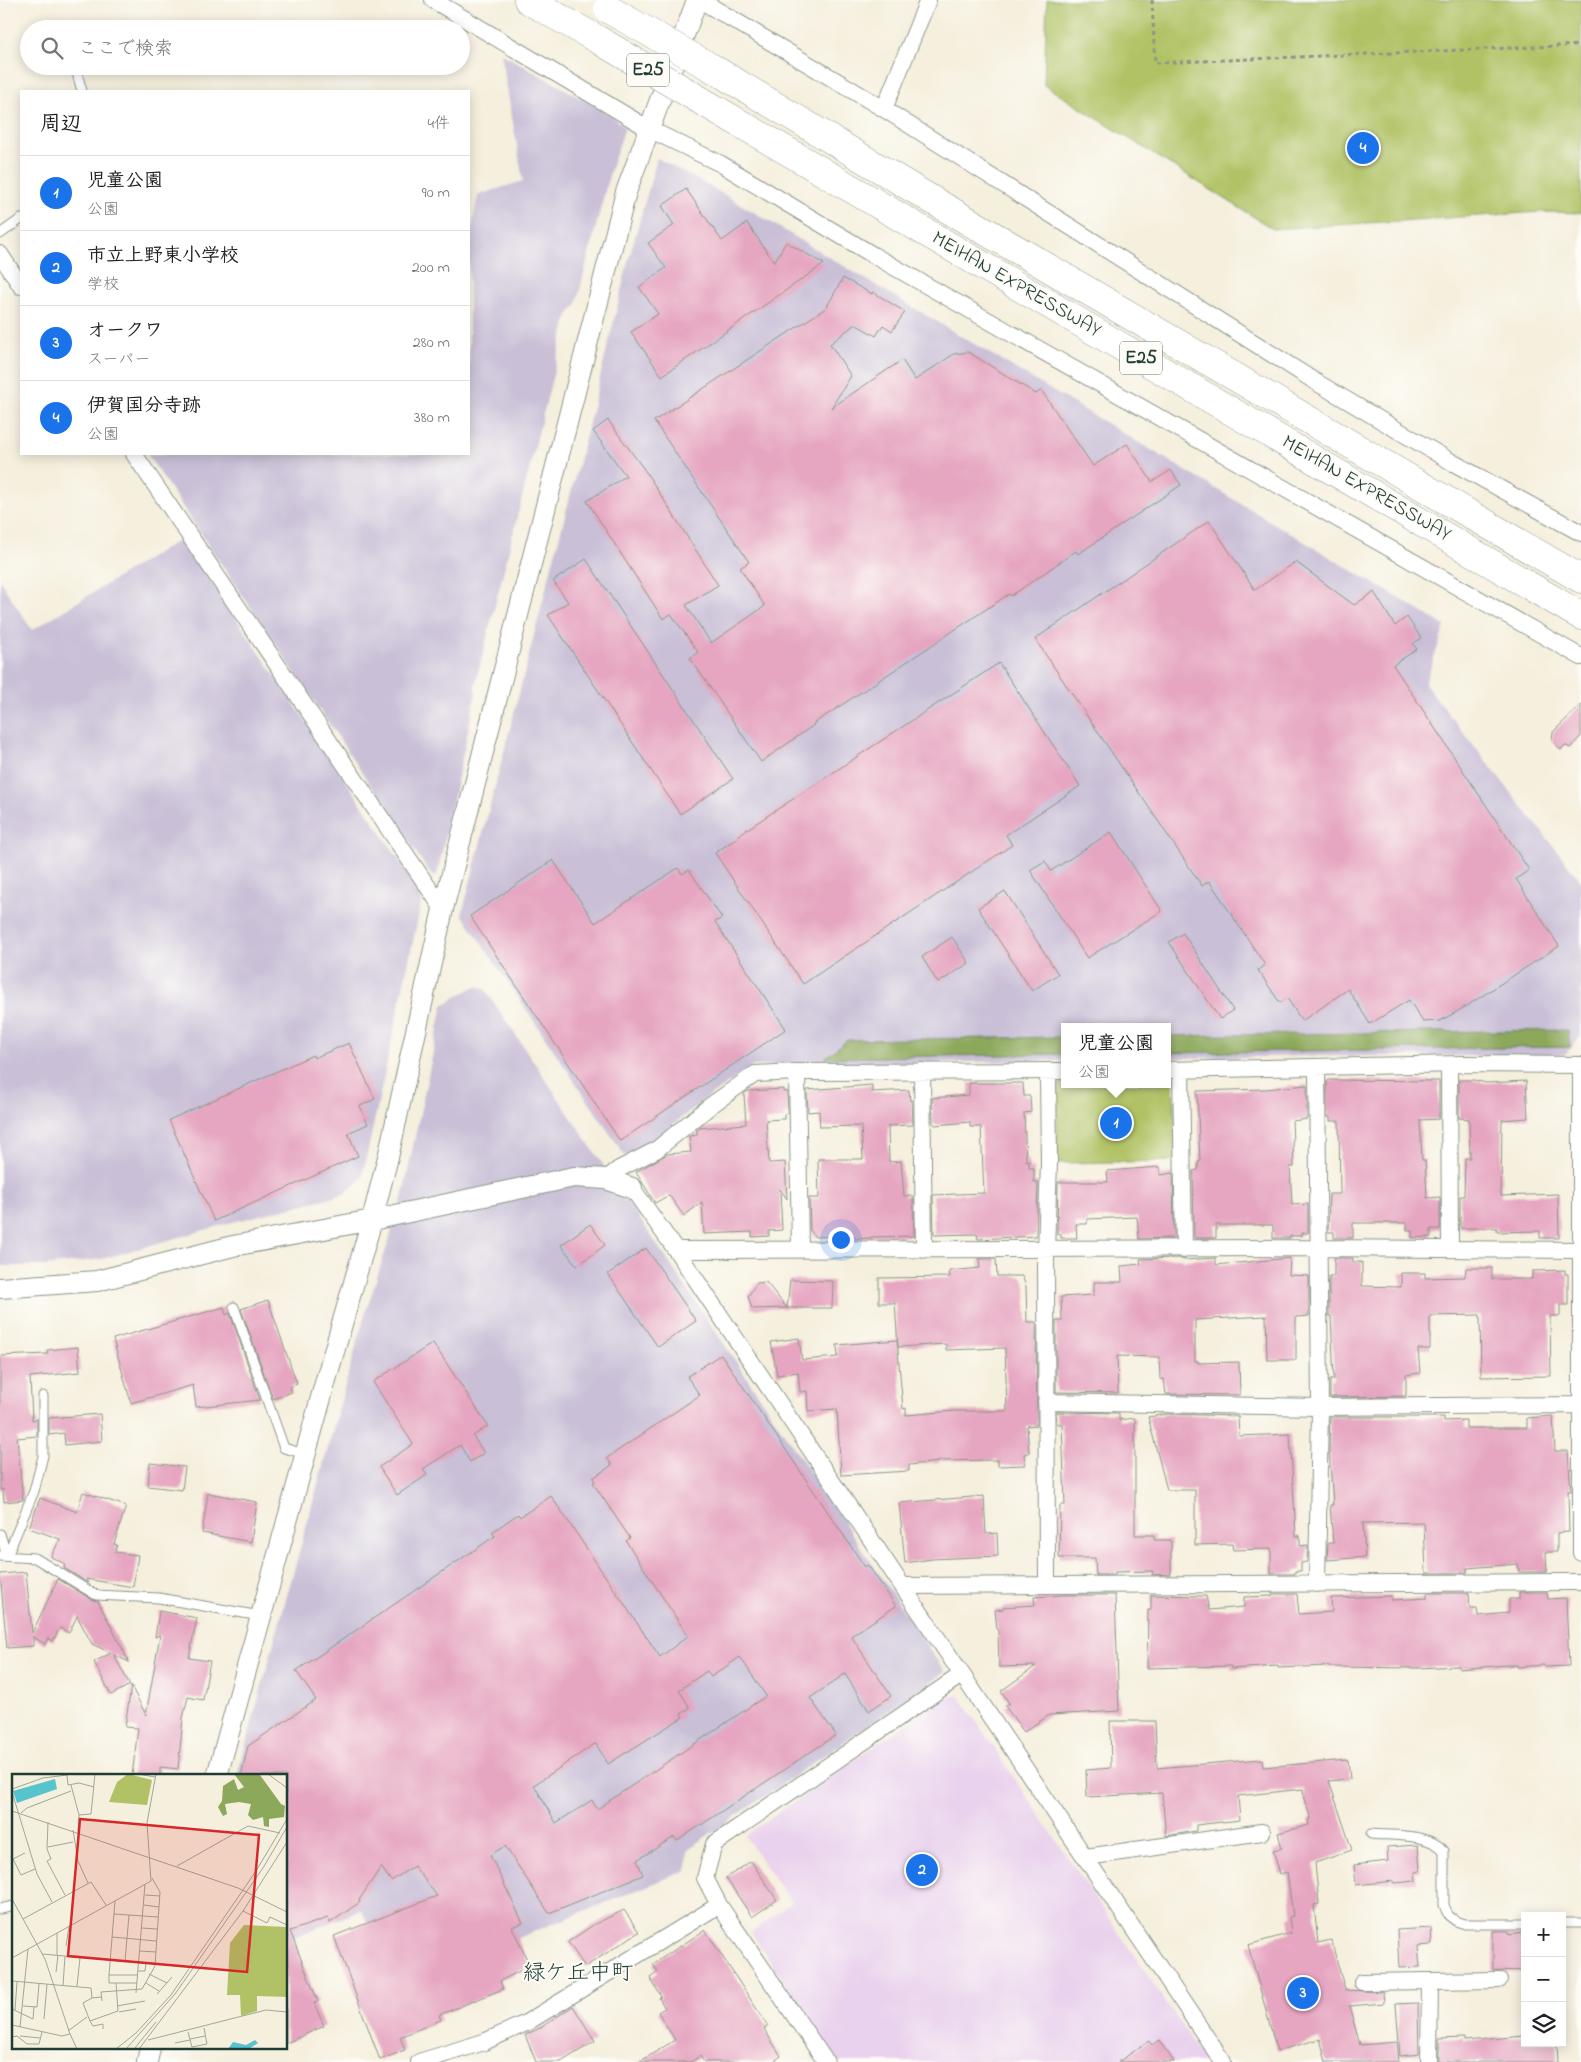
<!DOCTYPE html>
<html lang="ja">
<head>
<meta charset="utf-8">
<style>
  body { margin:0; font-family:"Indie Flower","Klee One",sans-serif; background:#f6f6f6; color:#202124 }
  .controls { position:absolute; right:15px; bottom:15px; display:grid; overflow:hidden; border-radius:0px; box-shadow:0 2px 12px #0003 }
  .controls button { width:45px; height:45px; display:grid; place-items:center; padding:0; border:0; border-bottom:1px solid #e0e0e0; background:#fff; color:#202124; font:25px sans-serif }
  .you { position:absolute; left:840px; top:1239px; width:18px; height:18px; margin:-12px; border:4px solid #fff; border-radius:50%; background:#1a73e8; box-shadow:0 0 0 8px #1a73e833 }
  .badge { display:grid; place-items:center; width:32px; height:32px; border-radius:50%; background:#1a73e8; color:#fff; font-size:16px; font-weight:700 }
  .pin { position:absolute; translate:-50% -50%; border:2px solid #fff; box-shadow:0 1px 5px #0006 }
  .popup { position:absolute; left:1061px; top:1023px; width:110px; height:65px; box-sizing:border-box; display:grid; place-content:center; border-radius:0px; background:#fff; filter:drop-shadow(0 1px 4px #0005); font-size:16px; white-space:nowrap; color:#757577 }
  .popup b { font-size:19px; color:#202124 }
  .popup::after { content:''; position:absolute; left:50%; top:100%; margin-left:-10px; border:10px solid transparent; border-top-color:#fff }
  .list { margin:0; padding:0; list-style:none }
  h2 { display:flex; justify-content:space-between; align-items:center; height:65px; margin:0; padding:0 20px; font-size:21px }
  h2 small { font-size:16px; font-weight:400; color:#757577 }
  .list li { display:grid; grid-template-columns:32px 1fr auto; gap:15px; align-items:center; box-sizing:border-box; height:75px; padding:0 20px; border-top:1px solid #e0e0e0 }
  .list b { display:block; font-size:19px; white-space:nowrap }
  .list p { margin:0; font-size:16px; white-space:nowrap; color:#757577 }
  .list em { font-size:16px; font-style:normal; color:#757577 }
  .icon { flex:none; width:28px; height:28px; fill:none; stroke:currentColor; stroke-width:2; stroke-linecap:round; stroke-linejoin:round }
  .map { position:relative; flex:none; width:1581px; height:2062px; overflow:hidden }
  .search { position:absolute; background:#fff; box-shadow:0 2px 12px #0003; left:20px; top:20px; width:450px; height:55px; display:flex; align-items:center; gap:12px; box-sizing:border-box; padding:0 18px; border-radius:28px; color:#757577; font-size:19px }
  .panel { position:absolute; background:#fff; box-shadow:0 2px 12px #0003; left:20px; top:90px; width:450px; height:365px; border-radius:0px }
  .map>svg:first-child { display:block }
</style>
</head>
<body>
<div class="map">
<svg width="1581" height="2062" viewBox="0 0 1581 2062">
  <rect width="100%" height="100%" fill="#fdfcf7"/>
  <filter id="ink" filterUnits="userSpaceOnUse"><feTurbulence type="fractalNoise" baseFrequency=".02" numOctaves="2"/><feDisplacementMap in="SourceGraphic" scale="10" xChannelSelector="R" yChannelSelector="G"/><feConvolveMatrix kernelMatrix="1 2 1 2 8 2 1 2 1" color-interpolation-filters="sRGB"/></filter>
  <filter id="wash" filterUnits="userSpaceOnUse"><feTurbulence type="fractalNoise" baseFrequency=".0096" numOctaves="4" result="noise"/><feDisplacementMap in="SourceGraphic" scale="20" xChannelSelector="R" yChannelSelector="G"/><feGaussianBlur stdDeviation="1.12" result="paint"/><feColorMatrix in="noise" values="0 0 0 0 0 0 0 0 0 0 0 0 0 0 0 0 0 1.4 0 .05"/><feComposite in="paint" operator="in"/></filter>
  <g filter="url(#wash)">
    <rect width="100%" height="100%" fill="#f5efdd"/>
    <!-- built -->
    <path fill="#e9d2ed" d="M947 1696H959L1206 2062H836L751 1932 791 1903 745 1836Z"/>
    <!-- industrial -->
    <path fill="#c9bfd7" d="M501 53 611 115 625 128 611 168 576 305 568 315 475 685 476 693 437 875 432 876 147 454H469V244L478 195 523 181Z
      M657 158 725 195 1445 626 1425 684 1581 881V1036L1566 1054 1549 1056H1315L1167 1058V1027H1065V1060L753 1066 708 1097 642 1149 625 1156 462 914 593 407 628 262Z
      M182 538 423 895 362 1178 344 1194 229 1223 102 1259 46 1266H0V581L32 630Z
      M475 986 484 988 945 1672 688 1849 687 1870 393 1988 362 1910 286 1940V1776H237L365 1314 401 1203 443 1005Z"/>
    <!-- green -->
    <path fill="#b0c265" stroke="#68804c" d="M1047 0H1581V213L1541 212 1273 229 1044 85Z
      M1167 1078 1173 1083 1177 1161 1057 1163V1086L1065 1080V1084H1167Z"/>
    <!-- forest -->
    <path fill="#8ca85a" stroke="#567247" d="M1568 1030 1570 1047 1167 1053V1036Z
      M1065 1037V1054L825 1058 847 1040Z"/>
    <g id="blocks">
      <!-- building -->
      <path fill="#e6a6c1" fill-rule="evenodd" d="M686 189 722 241 747 223 774 262 786 242 824 264 662 376 631 332 658 314 639 287 666 268 648 243 674 225 662 206Z
        M843 278 872 294 873 292 905 312 892 331 883 325 876 336 855 324 830 344 851 376 831 408 902 360 915 380 954 354 968 352 1036 394 1041 390 1093 466 1127 444 1152 482 1171 470 1181 485 1078 554 1076 551 1011 596 1009 594 813 724 814 725 761 762 690 658 698 652 671 614 663 619 587 501 626 476 593 431 608 420 646 472 718 585 686 605 711 643 765 606 740 568 749 562 654 421 826 308Z
        M1209 521 1255 590 1296 562 1354 605 1374 592 1395 626 1407 617 1421 638 1413 644 1417 649 1393 665 1529 870 1516 879 1559 946 1465 1007 1440 1021 1423 1022 1409 1000 1370 1024 1348 989 1302 1021 1287 998 1280 1003 1258 970 1265 965 1216 891 1209 881 1202 886 1035 639Z
        M586 559 733 779 680 814 548 615 568 602 553 581Z
        M999 663 1080 786 1006 835 1012 845 803 984 715 853 738 837 737 836Z
        M1581 705V736L1570 748 1565 745 1561 750 1552 740 1553 732Z
        M1111 832 1162 911 1087 958 1030 870 1045 861 1051 871Z
        M553 860 595 923 678 868 682 874 689 870 722 918 715 922 786 1029 620 1141 470 916Z
        M1005 891 1058 974 1032 991 978 908Z
        M1183 933 1233 1010 1220 1019 1169 942Z
        M952 937 969 963 938 983 922 957Z
        M349 1043 375 1099 360 1106 368 1124 348 1133 358 1156 214 1221 169 1120 313 1055 314 1058Z
        M1329 1080 1439 1081V1119L1420 1120 1422 1160H1425L1427 1198 1440 1197V1229H1431V1237L1412 1238V1230H1407V1223H1353V1238H1334V1232H1328L1329 1194H1340L1339 1121H1330V1117H1327V1082Z
        M1459 1080H1474L1486 1083 1526 1081 1528 1118 1502 1120 1501 1196 1558 1194 1559 1238H1540V1231L1497 1232V1228H1460V1196H1464L1465 1158H1470L1469 1119 1459 1118Z
        M969 1083H1023L1024 1096H1030L1031 1112 1024 1113 1026 1161 1029 1160V1168H1034V1182H1038L1036 1236 978 1239 977 1234 934 1235 933 1195 984 1193 981 1127H970V1122L935 1125 933 1123 932 1098 969 1095Z
        M872 1085V1092L909 1090 910 1101 912 1100 913 1125 888 1126 889 1162 901 1161 904 1196H913L914 1236 871 1237V1238L854 1239 853 1236 815 1237 810 1230 809 1198H819L818 1159H863L861 1126 820 1127 819 1111 808 1112 807 1090Z
        M1307 1085V1119L1292 1121 1294 1167H1290L1292 1205 1308 1204V1233H1301V1236H1290V1238H1273V1225H1216V1238H1194L1193 1171 1198 1170V1162H1200L1197 1091 1266 1089Z
        M783 1089V1092L787 1091 788 1113 784 1114V1119L766 1120 769 1163 785 1162 787 1199 780 1189 782 1230 769 1231V1236L752 1237V1232L704 1234 702 1202 684 1216 669 1195 655 1203 636 1172 667 1154 691 1152 689 1136 697 1135V1130L699 1128 746 1124 744 1094 748 1091Z
        M1160 1167V1175L1173 1173 1174 1238 1139 1239 1137 1217 1087 1219V1224H1076L1077 1238H1061V1234L1057 1235 1058 1182H1108L1107 1171Z
        M590 1224 605 1245 577 1266 561 1245Z
        M646 1248 696 1321 658 1347 608 1274Z
        M1179 1258 1184 1260 1216 1258V1265L1290 1258 1289 1275 1309 1276V1316L1296 1317V1360H1267L1266 1316 1195 1320V1361H1198V1363L1239 1362 1240 1395 1166 1394 1164 1379H1160L1159 1357 1117 1356 1118 1393 1056 1392V1321H1062L1061 1297 1094 1295V1282H1122L1121 1266 1141 1264 1140 1259Z
        M1334 1258H1353V1262H1362V1286L1401 1287V1273H1425V1278L1465 1277 1466 1268H1492V1279H1532V1271L1565 1270V1274H1568V1305H1560V1316H1550L1551 1376 1481 1377 1480 1315 1430 1316V1349H1418L1420 1373 1406 1375V1396L1330 1397V1379H1334L1331 1316H1329V1276H1334Z
        M979 1259H996L997 1276H1022L1026 1286 1027 1322H1036L1037 1425 1027 1426 1029 1453 1024 1454 1025 1465 998 1466V1460L939 1461V1462L909 1465V1471L841 1475 837 1409 808 1411 807 1391 800 1392 798 1372 777 1375 771 1342 799 1338 802 1360 838 1357 837 1345 897 1340 903 1409 906 1408V1415L954 1411H1007L1005 1348 946 1350V1344L898 1347 895 1303H879V1278L950 1277 949 1271 980 1268Z
        M790 1280 833 1281 832 1308H787Z
        M766 1282 787 1308 752 1309 748 1296 757 1283Z
        M268 1300 297 1384 290 1387 292 1392 273 1399 241 1309Z
        M224 1307 226 1315 230 1313 260 1400 196 1407 193 1385 131 1403 113 1339Z
        M433 1343 488 1426 473 1436 484 1453 470 1462 460 1445 423 1469 427 1475 397 1495 379 1467 413 1444 373 1382Z
        M78 1347 80 1372 30 1377 32 1420 37 1419V1436L17 1438 23 1500 4 1502 3 1489 0 1490V1356L48 1354 47 1350Z
        M721 1354 865 1567 868 1565 896 1606 851 1636 891 1696 869 1711 845 1674 810 1698 836 1735 677 1841 674 1837 637 1860 643 1875 549 1913 505 1846 490 1855 523 1923 512 1927 530 1966 500 1981 503 1989 439 2015 441 2020 400 2037 405 2050 380 2060 334 1936 437 1896 414 1866 391 1881 381 1867 359 1900 360 1902 330 1923 328 1918 290 1931 318 2002 314 2003 324 2026 286 2043V1776H241L248 1746 316 1700 296 1671 495 1536 492 1532 518 1514 520 1517 551 1496 660 1657 688 1636 626 1541 630 1538 593 1483 595 1482 593 1478 612 1465 607 1458 700 1395 687 1377ZM740 1657 766 1696 597 1809 592 1800 556 1823 534 1785 593 1745 596 1744 608 1764 683 1717 681 1714 690 1708 679 1690 707 1671 711 1677Z
        M1056 1412 1119 1413V1420L1135 1418V1535H1154V1540H1171V1574L1152 1575 1153 1571 1115 1572V1575H1096L1095 1558H1059L1060 1505H1065L1062 1424H1057Z
        M100 1414 102 1441 65 1445 64 1433 49 1435V1418Z
        M1167 1414 1238 1416 1239 1436 1290 1434 1296 1536H1300V1546L1308 1545 1307 1562 1301 1563V1571H1295V1574H1271V1549L1233 1550 1232 1544 1195 1545V1490H1167L1148 1417Z
        M1553 1416 1555 1451H1568L1571 1491H1568L1569 1532 1557 1533V1552H1546L1547 1572H1519L1518 1564 1467 1568V1573H1426L1424 1522 1363 1523 1365 1557 1327 1560 1328 1543H1333L1330 1505H1333L1329 1450 1330 1417H1444V1421L1466 1420V1428H1527V1418Z
        M150 1463 185 1467 182 1490 148 1486Z
        M83 1492 126 1506 114 1544 117 1545 115 1552 138 1555 133 1587 86 1579 88 1583 64 1568 65 1564 51 1557 60 1539 29 1528 40 1498 77 1512Z
        M208 1493 257 1502 251 1542 202 1533Z
        M984 1496 986 1534 997 1533 998 1556 932 1559 905 1563 899 1503Z
        M26 1572 32 1633 58 1579 93 1600 98 1601 129 1662 114 1655 130 1685 111 1695 94 1662 111 1653 92 1644 77 1616 69 1633 60 1628 53 1641 48 1638 45 1644 33 1637V1646L7 1648 0 1574Z
        M1519 1592H1547L1548 1599 1566 1598 1569 1666 1544 1667V1665L1517 1667V1665H1507L1459 1669V1666L1418 1668 1328 1667V1666L1278 1668V1666L1231 1669V1666L1147 1668 1148 1610H1151V1595L1206 1596 1209 1610 1244 1607V1597L1272 1596V1594H1297L1299 1614 1332 1612 1331 1598 1391 1596V1600L1427 1598V1593H1469L1470 1608H1477L1478 1616 1509 1613V1599H1519Z
        M1064 1595H1115L1119 1711 1049 1715 1024 1732 1005 1706 1009 1703 1001 1691 1036 1666 999 1667 998 1630H997L995 1610 1003 1609V1607L1035 1605 1034 1597Z
        M159 1611 197 1618 189 1658 210 1661 203 1700 188 1697 183 1718 178 1769 160 1767V1776H132L138 1728 125 1727 131 1686 146 1715 160 1635 155 1637Z
        M1110 1721H1155L1157 1768 1262 1759 1263 1767 1348 1760 1350 1779 1329 1781 1352 1850 1315 1863 1319 1904 1314 1905 1318 1943 1331 1940 1345 1990 1383 1992 1384 2003 1349 2006 1360 2045 1397 2042 1399 2062H1326L1320 2039 1277 2051 1248 1945 1291 1933 1289 1917 1293 1916 1287 1872 1280 1874 1273 1850 1282 1848 1278 1833 1309 1825 1308 1820 1311 1819 1304 1799 1303 1789 1238 1796 1240 1820 1196 1825V1831L1166 1836 1162 1793 1087 1797 1086 1770 1111 1768Z
        M1418 1845 1420 1871 1415 1872 1416 1881 1395 1883 1394 1881 1356 1885 1354 1865 1388 1861 1387 1847Z
        M751 1861 777 1900 752 1917 726 1878Z
        M624 1910 639 1932 585 1967 568 1942 593 1925Z
        M1431 1928 1432 1945 1418 1946 1420 1967 1399 1968 1397 1930Z
        M705 1930 768 2026 764 2029 781 2056 773 2062H704L700 2056 691 2062H639L675 2040 658 2012 665 2008 659 1998 661 1996 650 1978 658 1972 653 1964Z
        M1493 1931H1509V1934L1525 1932V1971L1493 1970Z
        M1418 2003 1419 2054 1400 2056 1396 2004Z
        M573 2006 595 2041 561 2062H536L525 2035 542 2027Z
        M1525 2036V2043H1557L1558 2062H1439V2039L1464 2038V2041Z
        M1159 2040 1174 2062H1118L1149 2041 1152 2045Z"/>
    </g>
  </g>
  <g filter="url(#ink)">
    <use href="#blocks" fill-opacity="0" stroke="#8a9688" stroke-width="1"/>
    <g fill="none" stroke-linecap="round" stroke-linejoin="round">
      <defs>
        <path id="service" d="M75 66 82 91
          M0 234 21 219
          M234 1307 284 1448 305 1454
          M0 1534 7 1556
          M0 1556 35 1558 96 1595 159 1598 260 1616
          M7 1556 34 1491 43 1456V1396
          M1371 1834C1392 1836 1430 1833 1444 1851V1905L1448 1915 1456 1921 1465 1924H1525
          M0 1909 14 1906
          M1562 1923H1581"/>
        <path id="minor" d="M433 0 649 129 721 164 873 255 1581 657
          M700 0 884 109 1316 382 1450 461 1581 533
          M884 109 928 0
          M0 254 21 286
          M134 454 443 909
          M1449 1065 1450 1249
          M1317 1067 1320 1407 1317 1584
          M1167 1070 1463 1064 1581 1065
          M1181 1070 1184 1250
          M922 1071 924 1250
          M797 1072 800 1249
          M1581 1072V1553
          M606 1179 619 1169 656 1150 710 1106 755 1074 797 1072 1065 1071
          M632 1188 676 1250 1223 2062
          M676 1250 1317 1248 1581 1250
          M1046 1402 1320 1407 1580 1405
          M1047 1584 1046 1250 1049 1163 1048 1071
          M903 1586 1581 1582
          M1086 1857 1262 1832
          M1362 1982 1499 1980
          M419 2062 484 2042 526 2023 719 1905
          M826 2062 719 1905 705 1878 714 1844 961 1675
          M1429 2062 1430 1981"/>
        <path id="tertiary" d="M0 1288 97 1281 233 1246 372 1220 574 1177 606 1179 632 1188
          M217 1776 327 1376 372 1220 389 1153 443 909 626 192 697 0
          M147 2062 150 2048"/>
        <path id="motorway" d="M528 0 597 39
          M712 68 922 194 1581 579
          M700 100 1581 616"/>
      </defs>
      <!-- service casing -->
      <use href="#service" stroke="#8a9688" stroke-width="11"/>
      <!-- minor casing -->
      <use href="#minor" stroke="#8a9688" stroke-width="18"/>
      <!-- tertiary casing -->
      <use href="#tertiary" stroke="#8a9688" stroke-width="22"/>
      <!-- motorway casing -->
      <use href="#motorway" stroke="#8a9688" stroke-width="29"/>
      <!-- path -->
      <path stroke="#8a9688" stroke-width="3" stroke-dasharray="4 4" stroke-linecap="butt" d="M1152 0 1155 63 1581 45"/>
      <!-- service -->
      <use href="#service" stroke="#fff" stroke-width="9"/>
      <!-- minor -->
      <use href="#minor" stroke="#fff" stroke-width="16"/>
      <!-- tertiary -->
      <use href="#tertiary" stroke="#fff" stroke-width="20"/>
      <!-- motorway -->
      <use href="#motorway" stroke="#fff" stroke-width="28"/>
      <defs>
        <path id="motorway-bridge" d="M608 9 712 68
          M597 39 700 100"/>
      </defs>
      <!-- motorway-bridge casing -->
      <use href="#motorway-bridge" stroke="#8a9688" stroke-width="29" stroke-linecap="butt"/>
      <!-- motorway-bridge -->
      <use href="#motorway-bridge" stroke="#fff" stroke-width="28"/>
    </g>
  </g>
  <g text-anchor="middle" dominant-baseline="central" stroke-width="4" stroke-linejoin="round" paint-order="stroke">
    <!-- shield labels -->
    <g fill="#fdfcf7" stroke="#62766e" stroke-width="1">
      <rect x="627" y="53.5" width="42" height="33" rx="4"/>
      <rect x="1120" y="341.5" width="42" height="33" rx="4"/>
    </g>
    <g font-size="19" font-weight="bold" fill="#1f3d34">
      <text x="648" y="70">E25</text>
      <text x="1141" y="358">E25</text>
    </g>
    <!-- street labels -->
    <g font-size="20" fill="#1f3d34" stroke="#fdfcf7">
      <text transform="translate(1016 285) rotate(30)">MEIHAN EXPRESSWAY</text>
      <text transform="translate(1366 489) rotate(30)">MEIHAN EXPRESSWAY</text>
    </g>
    <!-- quarter labels -->
    <g font-size="22" fill="#1f3d34" stroke="#fdfcf7">
      <text x="578" y="1974">緑ケ丘中町</text>
    </g>
  </g>
  <!-- overview -->
  <g transform="translate(12 1774)">
    <rect width="275" height="275" fill="#f5efdd"/>
    <path d="M116 0 140 6 135 31 97 28 105 8ZM232 151 275 153V223L245 222V237L229 242 228 221H215L218 169Z" fill="#b0c265"/>
    <path d="M222 0 248 1 269 30 273 32 272 43 257 45V53L252 52 251 43 241 46 236 41 239 30 227 28 213 30 215 40 211 42 206 33 210 27 211 12 222 5 226 16 232 13Z" fill="#8ca85a"/>
    <path d="M43 5 45 15 5 29 1 17ZM243 266 246 269 237 275H216L221 268 234 271Z" fill="#56c4cd"/>
    <path fill="none" stroke="#9fa899" stroke-width="1" d="M126 0 143 3M256 0 275 14M59 11 67 41M0 15 31 4 55 1 56 11 67 9 82 13M0 18 25 100 40 128M0 37 226 114 275 138M9 39 15 34 59 17M36 48 35 75 39 85 35 87 53 121M61 56 66 87 76 109M66 57 67 41 79 40 83 0M36 73 61 68M13 79 1 85 9 101 23 95M165 92 236 52 268 59M133 121 148 122M0 125 33 185 58 260M132 131 147 133M231 137 255 149 258 143 275 151M102 140 146 143M11 145 79 108 94 131M130 154 145 155M100 163 144 167M54 172 57 152M128 177 144 178M30 180 143 190M45 181V159M0 184 139 107 135 49 144 0M113 187 117 141M126 197H133L134 189M44 198 46 181M137 200 155 209M97 201H125M0 207 79 214 80 224 89 223M104 209H125M134 209 147 217M51 212 53 182M65 212 68 184M124 219 133 110M145 220 160 203M80 224 71 229 78 247 106 237 104 209H97V201L103 127M90 227 89 218 130 215 143 192 148 118 140 104M11 232 25 233 27 210M105 232 133 227M0 235 21 245 22 233M3 236 5 208M107 238 124 235M32 245 35 210M78 247 81 252 91 250V255M0 251 50 262 58 260 65 275M8 253 16 175M56 257 75 243M176 258 180 273M8 262 28 264M0 263 5 262 15 270H27L30 258M178 265 193 262M136 266 254 236 275 238M163 269 178 266M180 273 195 270 192 254M104 275 124 259 159 221 244 97 275 45M114 275 163 220 251 94 275 53M122 275 144 248M127 275 231 137 275 68"/>
    <path fill="#d62828" fill-opacity="0.15" stroke="#d62828" stroke-width="2.5" d="M68 45 247 61 235 198 56 182Z"/>
    <rect width="275" height="275" fill="none" stroke="#1f3d34" stroke-width="2.5"/>
  </g>
</svg>
<div class="controls">
<button>+</button>
<button>−</button>
<button><svg class="icon" aria-label="layers" viewBox="0 0 24 24"><path d="M12 4l9 5-9 5-9-5zM3 14l9 5 9-5"/></svg></button>
</div>
<div class="you"></div>
<div class="pin badge" style="left:1116px;top:1123px">1</div>
<div class="popup"><b>児童公園</b>公園</div>
<div class="pin badge" style="left:922px;top:1870px">2</div>
<div class="pin badge" style="left:1303px;top:1993px">3</div>
<div class="pin badge" style="left:1363px;top:148px">4</div>
<div class="search"><svg class="icon" aria-label="search" viewBox="0 0 24 24"><circle cx="10" cy="10" r="6"/><path d="M15 15l6 6"/></svg>ここで検索</div>
<section class="panel">
<h2>周辺<small>4件</small></h2>
<ul class="list">
<li><span class="badge">1</span><div><b>児童公園</b><p>公園</p></div><em>90 m</em></li>
<li><span class="badge">2</span><div><b>市立上野東小学校</b><p>学校</p></div><em>200 m</em></li>
<li><span class="badge">3</span><div><b>オークワ</b><p>スーパー</p></div><em>280 m</em></li>
<li><span class="badge">4</span><div><b>伊賀国分寺跡</b><p>公園</p></div><em>380 m</em></li>
</ul>
</section>
</div>
</body>
</html>
